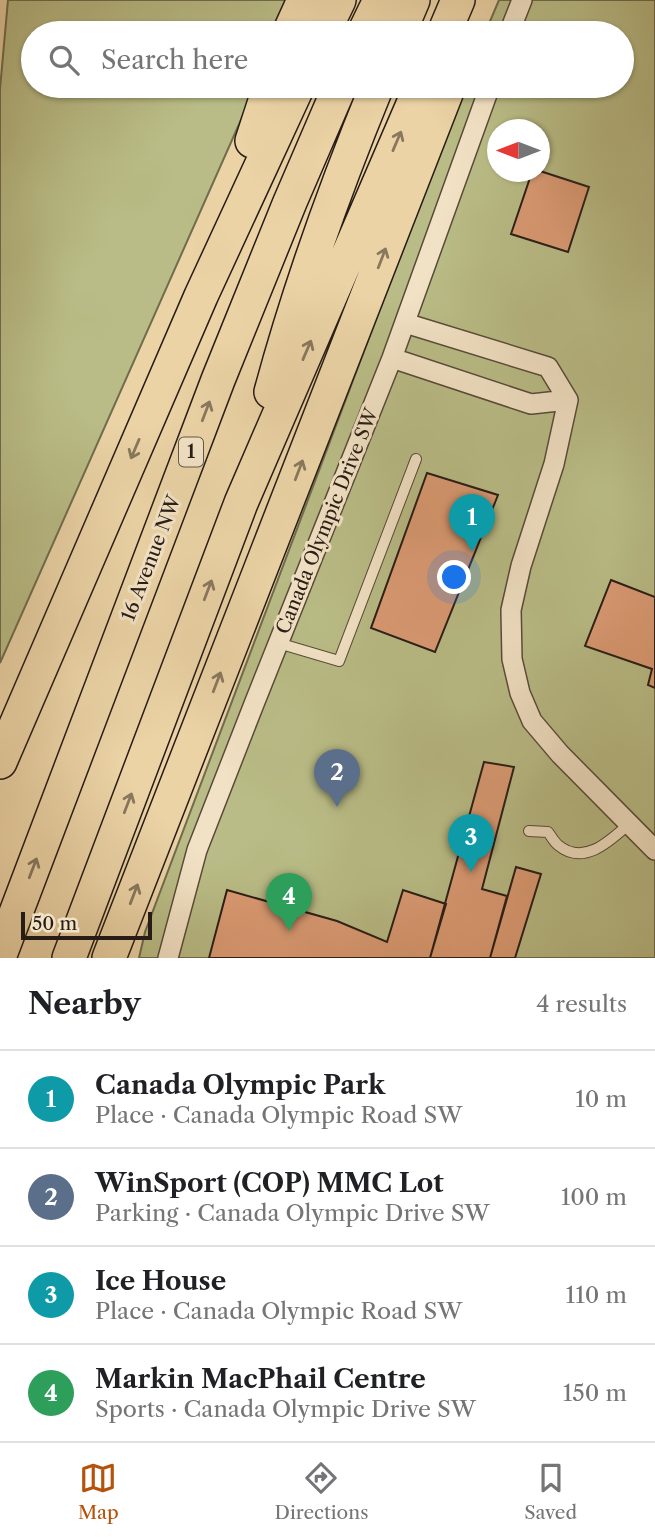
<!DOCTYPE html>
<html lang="en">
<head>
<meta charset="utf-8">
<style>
  body { margin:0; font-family:"Libre Caslon Text",serif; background:#f6f6f6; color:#202124 }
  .compass { position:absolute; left:487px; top:119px; width:63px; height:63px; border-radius:50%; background:#fff; box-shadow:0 2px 5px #0004; rotate:270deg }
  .scale { position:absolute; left:21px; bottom:18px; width:131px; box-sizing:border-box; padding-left:7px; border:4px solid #271c16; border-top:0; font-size:19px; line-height:24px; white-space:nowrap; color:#271c16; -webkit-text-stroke:5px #f2e2c5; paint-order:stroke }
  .you { position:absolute; left:455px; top:578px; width:24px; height:24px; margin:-18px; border:5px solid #fff; border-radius:50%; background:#1a73e8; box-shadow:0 0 0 10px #1a73e833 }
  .badge { display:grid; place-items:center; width:46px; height:46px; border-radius:50%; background:#b45309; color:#fff; font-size:23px; font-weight:700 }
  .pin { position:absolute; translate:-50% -58px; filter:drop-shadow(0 2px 4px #0008) }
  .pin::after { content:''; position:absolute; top:37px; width:24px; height:21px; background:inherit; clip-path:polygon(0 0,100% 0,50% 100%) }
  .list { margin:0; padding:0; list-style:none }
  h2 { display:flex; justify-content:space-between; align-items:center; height:91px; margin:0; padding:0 28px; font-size:30px }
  h2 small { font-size:23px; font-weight:400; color:#757577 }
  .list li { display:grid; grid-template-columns:46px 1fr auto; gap:21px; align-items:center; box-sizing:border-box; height:98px; padding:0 28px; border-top:2px solid #e0e0e0 }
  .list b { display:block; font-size:26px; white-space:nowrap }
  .list p { margin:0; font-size:23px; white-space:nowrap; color:#757577 }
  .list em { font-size:23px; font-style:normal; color:#757577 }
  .icon { flex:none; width:38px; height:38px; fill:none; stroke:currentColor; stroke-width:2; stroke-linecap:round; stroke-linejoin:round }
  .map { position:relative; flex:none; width:655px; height:958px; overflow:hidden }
  .search { position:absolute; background:#fff; box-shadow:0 2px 5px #0004; left:21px; right:21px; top:21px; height:77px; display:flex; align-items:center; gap:18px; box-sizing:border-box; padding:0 24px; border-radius:38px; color:#757577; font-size:26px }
  .sheet { height:483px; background:#fff }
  nav { display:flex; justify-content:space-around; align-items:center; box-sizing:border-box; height:98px; border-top:2px solid #e0e0e0; background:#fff; font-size:19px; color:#757577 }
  nav a { display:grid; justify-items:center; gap:4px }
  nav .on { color:#b45309 }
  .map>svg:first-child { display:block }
</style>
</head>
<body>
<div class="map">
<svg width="655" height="958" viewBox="0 0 655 958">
  <rect width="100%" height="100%" fill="#ebd3a6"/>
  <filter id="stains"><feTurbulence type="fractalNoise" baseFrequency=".00286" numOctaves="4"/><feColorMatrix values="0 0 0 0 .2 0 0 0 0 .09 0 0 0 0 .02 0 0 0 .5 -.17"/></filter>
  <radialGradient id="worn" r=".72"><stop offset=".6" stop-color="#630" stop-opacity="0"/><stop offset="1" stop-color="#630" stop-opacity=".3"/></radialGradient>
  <!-- green -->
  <path fill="#b9bc86" stroke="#706c4e" stroke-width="2" fill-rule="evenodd" d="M8 0H294L279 33H33V86H256L0 663V89Z
    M499 0H655V958H139L145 932 464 86H622V33H485ZM498 130H540V172H498Z"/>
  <!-- building -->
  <path fill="#dc9b74" stroke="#271c16" stroke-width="2" d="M540 171 589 187 568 252 511 234 532 172Z
    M427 473 498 495 435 652 371 628Z
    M611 580 655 597V688L648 685 652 669 585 646Z
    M484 762 514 767 482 889 507 896 490 958H430Z
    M516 867 541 874 515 958H490Z
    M227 890 337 921 387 942 403 890 446 904 430 958H209Z"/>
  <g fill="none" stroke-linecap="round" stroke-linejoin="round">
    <defs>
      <path id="lane" d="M278 643 339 661 416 459
        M529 831 548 832C551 836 554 842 558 845 584 867 611 840 630 823"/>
      <path id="street" d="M509 33 522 0
        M405 323 548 367 568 400
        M392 358 531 404 568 400
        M568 400 554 464 521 566 511 610 512 659 520 693 532 721 560 754 655 850
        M168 958 197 850 254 704 392 358 490 86"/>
      <path id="highway" d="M289 33 304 0
        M323 33 339 0
        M364 33 380 0
        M399 33 413 0
        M444 33 458 0
        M252 141 270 86
        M271 392C299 288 336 186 377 86
        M0 762 201 296 298 86
        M0 955 218 380 290 202 340 86
        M69 958 241 503 421 86
        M109 958 449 86"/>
    </defs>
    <!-- lane casing -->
    <use href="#lane" stroke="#584a3a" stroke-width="12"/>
    <!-- street casing -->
    <use href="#street" stroke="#584a3a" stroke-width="22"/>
    <!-- highway casing -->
    <use href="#highway" stroke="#271c16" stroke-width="36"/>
    <!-- lane -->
    <use href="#lane" stroke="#f2e2c5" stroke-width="10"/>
    <!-- street -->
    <use href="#street" stroke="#f2e2c5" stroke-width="19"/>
    <!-- highway -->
    <use href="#highway" stroke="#ebd3a6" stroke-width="33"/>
  </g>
  <!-- one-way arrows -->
  <defs><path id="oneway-shaft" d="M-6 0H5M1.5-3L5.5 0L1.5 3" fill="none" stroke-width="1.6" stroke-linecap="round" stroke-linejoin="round" transform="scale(1.75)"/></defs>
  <g stroke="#89785e">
    <use href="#oneway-shaft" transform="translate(397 141) rotate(-67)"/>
    <use href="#oneway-shaft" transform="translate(382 258) rotate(-69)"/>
    <use href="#oneway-shaft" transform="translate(307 350) rotate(-67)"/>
    <use href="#oneway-shaft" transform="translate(206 411) rotate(-69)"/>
    <use href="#oneway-shaft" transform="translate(135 449) rotate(113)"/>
    <use href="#oneway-shaft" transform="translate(299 470) rotate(-69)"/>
    <use href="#oneway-shaft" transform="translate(208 590) rotate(-69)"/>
    <use href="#oneway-shaft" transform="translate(217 682) rotate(-69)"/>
    <use href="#oneway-shaft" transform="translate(128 803) rotate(-69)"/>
    <use href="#oneway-shaft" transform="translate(33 868) rotate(-69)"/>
    <use href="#oneway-shaft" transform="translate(134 894) rotate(-69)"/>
  </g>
  <g text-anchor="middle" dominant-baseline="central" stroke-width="6" stroke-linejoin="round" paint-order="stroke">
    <!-- shield labels -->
    <rect fill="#f2e2c5" stroke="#64574a" stroke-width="2" x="179" y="437.5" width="24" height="29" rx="5"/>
    <g font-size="18" font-weight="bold" fill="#271c16">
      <text x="191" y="452">1</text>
    </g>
    <!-- street labels -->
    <g font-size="19" fill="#271c16" stroke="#f2e2c5">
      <text transform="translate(327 521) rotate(-68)">Canada Olympic Drive SW</text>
      <text transform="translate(151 558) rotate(-69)">16 Avenue NW</text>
    </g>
  </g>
  <rect width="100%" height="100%" filter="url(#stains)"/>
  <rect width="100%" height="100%" fill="url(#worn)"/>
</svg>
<svg class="compass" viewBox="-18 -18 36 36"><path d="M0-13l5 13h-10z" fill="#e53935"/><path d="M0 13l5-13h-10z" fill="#757577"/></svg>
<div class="scale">50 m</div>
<div class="you"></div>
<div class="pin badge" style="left:472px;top:552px;background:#0f9aa8">1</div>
<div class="pin badge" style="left:337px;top:807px;background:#5c6f8a">2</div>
<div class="pin badge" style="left:471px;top:872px;background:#0f9aa8">3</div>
<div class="pin badge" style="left:289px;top:931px;background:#2e9e5b">4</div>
<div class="search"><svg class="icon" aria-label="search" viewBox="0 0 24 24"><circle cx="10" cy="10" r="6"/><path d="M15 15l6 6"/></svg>Search here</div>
</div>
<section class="sheet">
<h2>Nearby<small>4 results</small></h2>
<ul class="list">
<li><span class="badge" style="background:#0f9aa8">1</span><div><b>Canada Olympic Park</b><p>Place · Canada Olympic Road SW</p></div><em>10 m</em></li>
<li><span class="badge" style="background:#5c6f8a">2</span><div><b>WinSport (COP) MMC Lot</b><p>Parking · Canada Olympic Drive SW</p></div><em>100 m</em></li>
<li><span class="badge" style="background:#0f9aa8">3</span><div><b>Ice House</b><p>Place · Canada Olympic Road SW</p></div><em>110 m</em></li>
<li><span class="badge" style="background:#2e9e5b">4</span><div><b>Markin MacPhail Centre</b><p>Sports · Canada Olympic Drive SW</p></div><em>150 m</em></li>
</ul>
</section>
<nav>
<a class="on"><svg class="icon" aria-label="map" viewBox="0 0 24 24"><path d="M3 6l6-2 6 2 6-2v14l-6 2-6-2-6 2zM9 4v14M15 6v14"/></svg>Map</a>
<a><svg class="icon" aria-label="directions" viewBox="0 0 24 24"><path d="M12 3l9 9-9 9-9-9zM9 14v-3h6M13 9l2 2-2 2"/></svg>Directions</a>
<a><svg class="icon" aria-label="saved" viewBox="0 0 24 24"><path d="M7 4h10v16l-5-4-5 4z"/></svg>Saved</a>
</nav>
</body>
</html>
